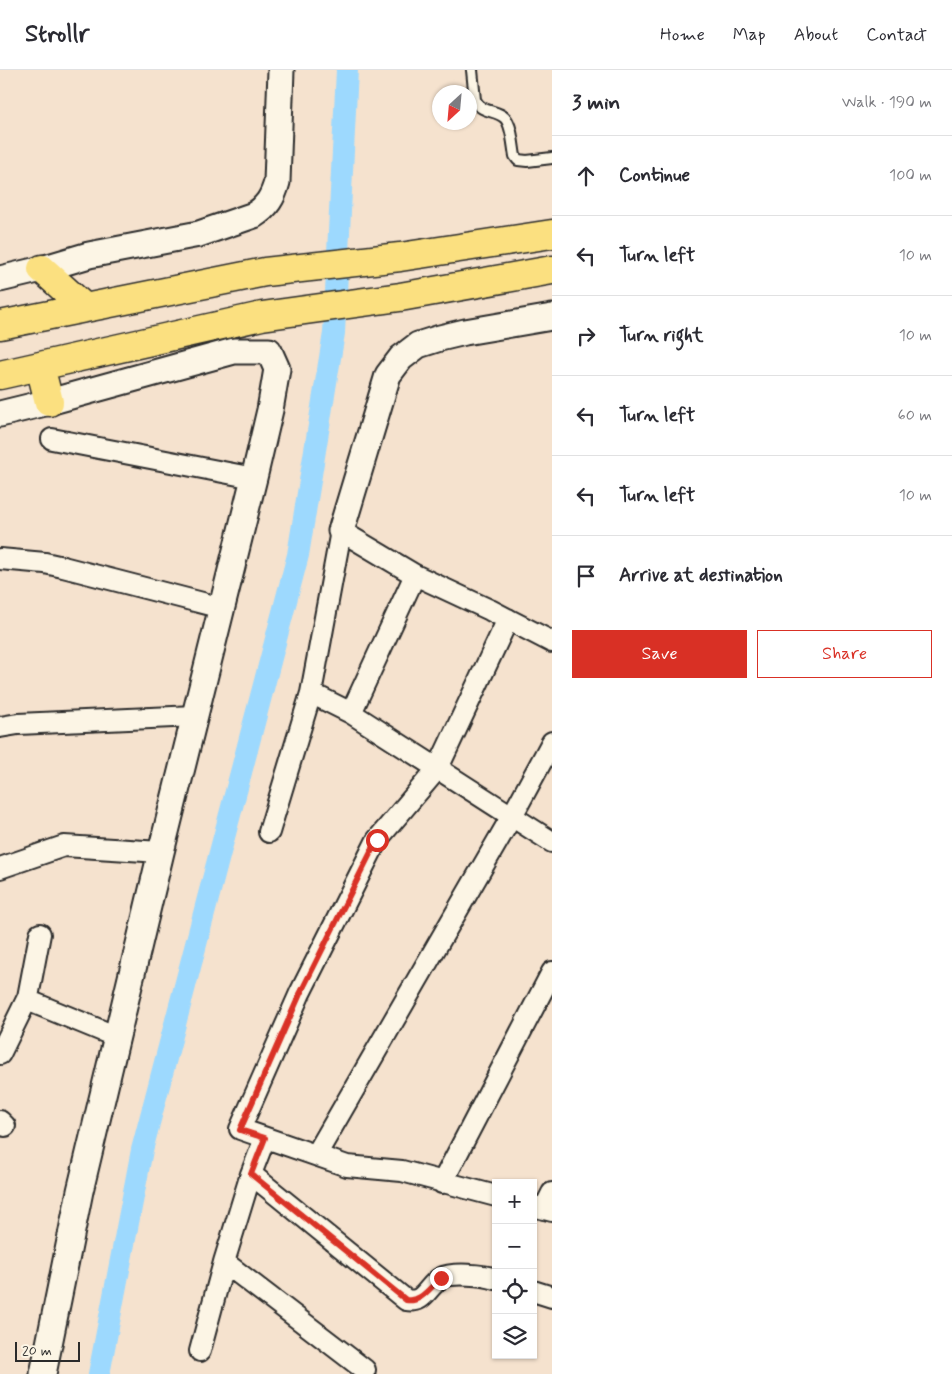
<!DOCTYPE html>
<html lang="en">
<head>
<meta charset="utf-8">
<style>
  body { margin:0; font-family:Mynerve,sans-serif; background:#f7f7f7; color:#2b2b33 }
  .controls { position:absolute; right:15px; bottom:15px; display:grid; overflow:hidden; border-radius:0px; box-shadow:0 1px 4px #0004 }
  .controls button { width:45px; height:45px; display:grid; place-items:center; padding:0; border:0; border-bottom:1px solid #e1e1e2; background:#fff; color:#2b2b33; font:25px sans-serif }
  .compass { position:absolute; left:432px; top:15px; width:45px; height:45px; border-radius:50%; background:#fff; box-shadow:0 1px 4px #0004; rotate:206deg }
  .scale { position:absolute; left:15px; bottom:12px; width:65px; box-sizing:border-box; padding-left:5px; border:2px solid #2b2b2b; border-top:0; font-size:14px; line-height:18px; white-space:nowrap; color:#2b2b2b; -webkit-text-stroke:4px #fcf5e5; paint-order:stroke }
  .stop { position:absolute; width:15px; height:15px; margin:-11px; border:4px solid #d93025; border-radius:50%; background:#fff }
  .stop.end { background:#d93025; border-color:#fff; box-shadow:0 1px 5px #0008 }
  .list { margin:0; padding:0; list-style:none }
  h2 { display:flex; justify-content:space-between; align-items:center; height:65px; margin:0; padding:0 20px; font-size:21px }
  h2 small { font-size:16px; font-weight:400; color:#7c7c81 }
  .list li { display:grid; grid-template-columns:32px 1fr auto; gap:15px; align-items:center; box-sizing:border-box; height:80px; padding:0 20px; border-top:1px solid #e1e1e2 }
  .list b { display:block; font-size:19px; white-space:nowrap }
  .list em { font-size:16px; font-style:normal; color:#7c7c81 }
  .actions { display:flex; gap:10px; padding:15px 20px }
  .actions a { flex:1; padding:11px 0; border:1px solid #d93025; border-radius:0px; text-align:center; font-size:18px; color:#d93025 }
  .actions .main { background:#d93025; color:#fff }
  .icon { flex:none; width:28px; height:28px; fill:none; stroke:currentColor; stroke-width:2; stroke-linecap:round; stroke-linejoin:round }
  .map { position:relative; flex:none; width:552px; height:1304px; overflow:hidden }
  header { display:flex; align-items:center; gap:30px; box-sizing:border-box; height:70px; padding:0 25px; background:#fff; border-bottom:1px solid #e1e1e2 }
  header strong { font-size:24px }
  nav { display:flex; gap:28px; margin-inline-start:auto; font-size:18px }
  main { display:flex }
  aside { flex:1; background:#fff }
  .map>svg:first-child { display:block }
</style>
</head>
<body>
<header>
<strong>Strollr</strong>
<nav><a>Home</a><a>Map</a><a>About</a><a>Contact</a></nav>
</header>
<main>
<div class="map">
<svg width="552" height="1304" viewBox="0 0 552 1304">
  <rect width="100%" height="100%" fill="#f5e2ce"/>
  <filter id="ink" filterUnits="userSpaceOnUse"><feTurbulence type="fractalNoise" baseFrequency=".02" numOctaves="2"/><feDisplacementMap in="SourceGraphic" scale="10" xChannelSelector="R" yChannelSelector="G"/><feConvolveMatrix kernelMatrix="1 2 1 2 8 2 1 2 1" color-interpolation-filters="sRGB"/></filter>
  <g filter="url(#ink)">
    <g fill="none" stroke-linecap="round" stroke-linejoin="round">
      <!-- canal -->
      <path stroke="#9dd9fe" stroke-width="22" d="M99 1304 142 1080 298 485 334 263 347 0"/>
      <defs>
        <path id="service" d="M472 0 475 30C482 44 496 39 505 48 512 55 513 76 515 86L518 90 527 91 552 88"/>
        <path id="minor" d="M52 369 254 408
          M0 489 45 493 63 497 222 538
          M311 623 351 643 552 772
          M351 643 415 505
          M0 657 18 654 195 646
          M269 762 311 623 341 461 415 505 490 540 552 572
          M0 798 64 776 161 782
          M27 930 117 967
          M0 984 28 927 40 864
          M0 1051 5 1056
          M265 1068 251 1104 406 1230C425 1234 427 1216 441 1208 452 1202 484 1205 496 1209
          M316 1085 512 746 552 672
          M442 1113 552 902
          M496 1126 402 1101 347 1096 240 1059 300 923 377 770 438 698 508 549
          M533 1136 552 1141
          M544 1139 552 1123
          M224 1192 365 1300
          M533 1221 552 1227
          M200 1281 224 1192 251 1104"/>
        <path id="tertiary" d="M0 209 42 199 89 185 199 164 254 145C267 137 273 127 277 112L281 0
          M0 344 49 332 234 281H269L277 299 270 340 254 408 161 782 80 1121 43 1304
          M341 461 388 305 401 288 418 275 440 268 465 262 552 247"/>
        <path id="trunk" d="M42 199 85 238
          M0 255 265 202 400 187 552 164
          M40 296 49 332
          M0 305 262 246 400 227 552 200"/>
      </defs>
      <!-- service casing -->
      <use href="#service" stroke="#2b2b2b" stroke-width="14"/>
      <!-- minor casing -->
      <use href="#minor" stroke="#2b2b2b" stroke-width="24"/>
      <!-- tertiary casing -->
      <use href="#tertiary" stroke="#2b2b2b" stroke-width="29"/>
      <!-- trunk casing -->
      <use href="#trunk" stroke="#2b2b2b" stroke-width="31"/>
      <!-- service -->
      <use href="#service" stroke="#fcf5e5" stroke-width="10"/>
      <!-- minor -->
      <use href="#minor" stroke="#fcf5e5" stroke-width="20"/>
      <!-- tertiary -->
      <use href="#tertiary" stroke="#fcf5e5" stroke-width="25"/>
      <!-- trunk -->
      <use href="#trunk" stroke="#fbe080" stroke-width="28"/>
    </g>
  </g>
  <g fill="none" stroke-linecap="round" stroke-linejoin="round" filter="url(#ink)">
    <!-- route -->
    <path stroke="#d93025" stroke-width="6" d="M377 770 300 924 240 1060 265 1068 251 1104 406 1230C421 1233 430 1217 441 1208"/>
  </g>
</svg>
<div class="controls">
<button>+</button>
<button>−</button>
<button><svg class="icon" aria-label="locate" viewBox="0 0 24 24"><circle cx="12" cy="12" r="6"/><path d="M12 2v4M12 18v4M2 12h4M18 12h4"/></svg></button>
<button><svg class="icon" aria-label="layers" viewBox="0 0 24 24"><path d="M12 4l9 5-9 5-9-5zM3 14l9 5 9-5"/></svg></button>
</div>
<svg class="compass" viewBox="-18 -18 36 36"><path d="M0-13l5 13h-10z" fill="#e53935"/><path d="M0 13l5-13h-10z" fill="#7c7c81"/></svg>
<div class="scale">20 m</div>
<div class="stop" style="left:377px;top:770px"></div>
<div class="stop end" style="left:441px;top:1208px"></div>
</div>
<aside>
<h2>3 min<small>Walk · 190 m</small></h2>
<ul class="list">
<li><svg class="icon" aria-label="ahead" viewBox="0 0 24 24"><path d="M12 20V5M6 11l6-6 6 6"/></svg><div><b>Continue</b></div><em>100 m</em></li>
<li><svg class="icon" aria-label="left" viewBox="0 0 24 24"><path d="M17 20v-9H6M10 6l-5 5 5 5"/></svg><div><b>Turn left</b></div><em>10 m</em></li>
<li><svg class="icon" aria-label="right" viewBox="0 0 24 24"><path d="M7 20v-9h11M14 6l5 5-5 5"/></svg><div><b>Turn right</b></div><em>10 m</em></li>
<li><svg class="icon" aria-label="left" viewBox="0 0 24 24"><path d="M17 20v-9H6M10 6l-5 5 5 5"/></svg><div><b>Turn left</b></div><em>60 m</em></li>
<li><svg class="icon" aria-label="left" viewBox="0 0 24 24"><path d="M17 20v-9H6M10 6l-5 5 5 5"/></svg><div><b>Turn left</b></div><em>10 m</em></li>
<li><svg class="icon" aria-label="arrive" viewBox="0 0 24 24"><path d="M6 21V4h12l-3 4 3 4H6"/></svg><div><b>Arrive at destination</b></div></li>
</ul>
<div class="actions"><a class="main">Save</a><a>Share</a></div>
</aside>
</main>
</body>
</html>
